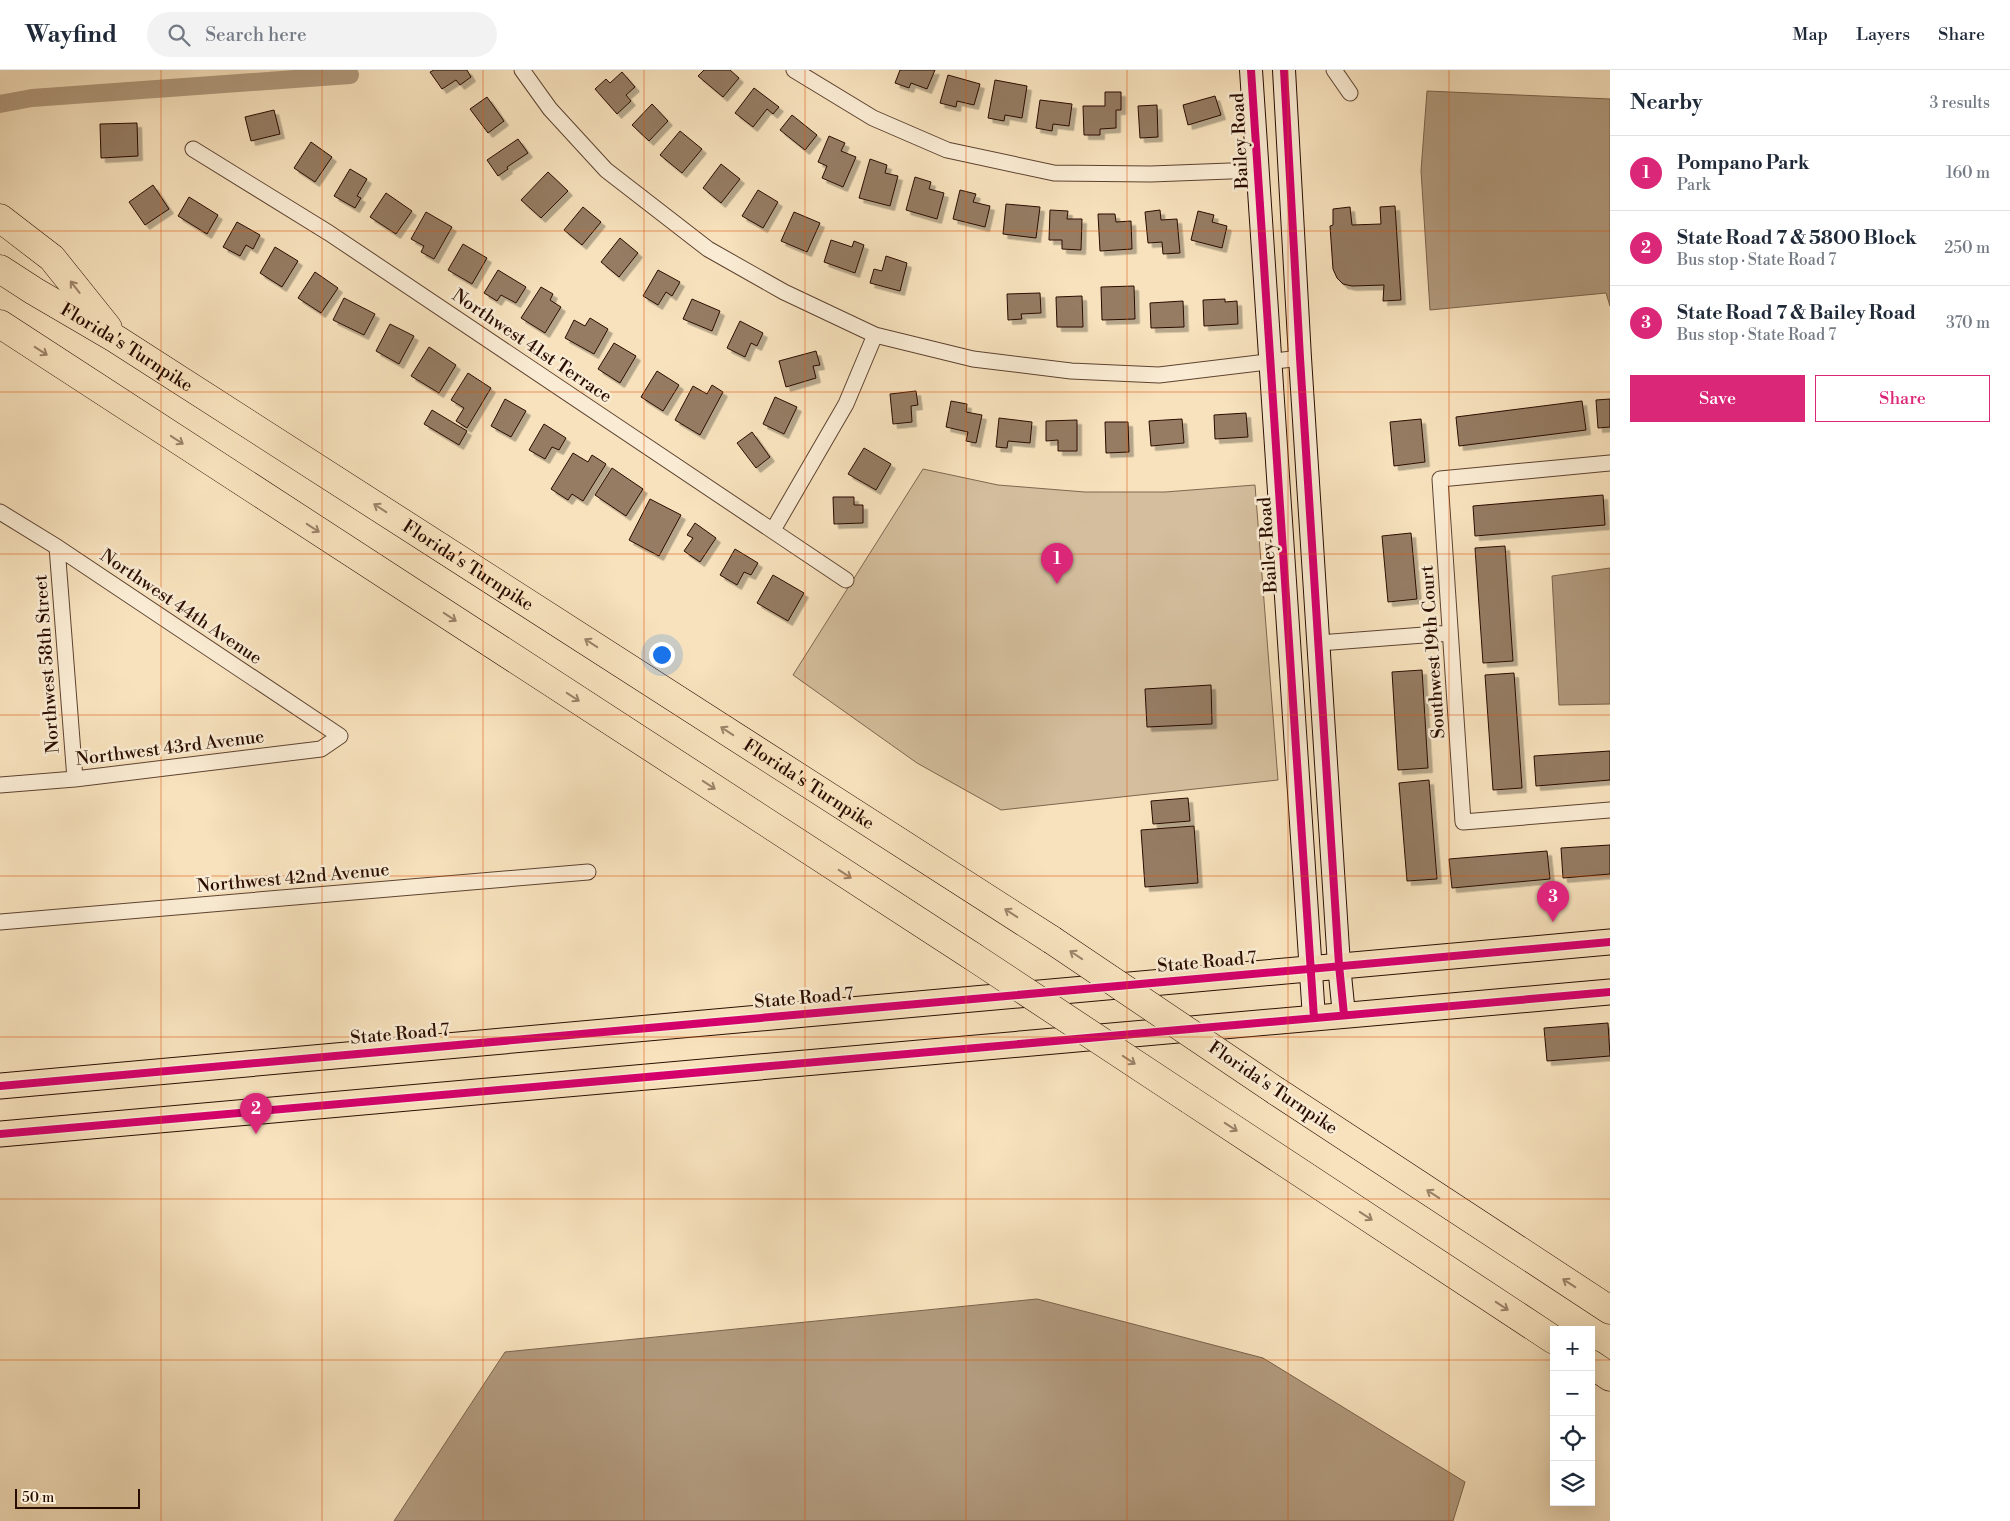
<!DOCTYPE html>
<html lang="en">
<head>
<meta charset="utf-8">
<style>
  body { margin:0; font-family:"Libre Bodoni",serif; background:#f2f2f3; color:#1f2937 }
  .controls { position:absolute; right:15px; bottom:15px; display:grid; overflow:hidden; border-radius:0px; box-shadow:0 5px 20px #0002 }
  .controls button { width:45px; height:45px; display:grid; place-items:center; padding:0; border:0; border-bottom:1px solid #e0e1e3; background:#fff; color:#1f2937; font:25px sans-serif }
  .scale { position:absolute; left:15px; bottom:12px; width:125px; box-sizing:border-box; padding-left:5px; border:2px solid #2a0d01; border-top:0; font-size:14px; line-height:18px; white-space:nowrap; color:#2a0d01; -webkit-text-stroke:4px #faecd4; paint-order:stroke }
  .you { position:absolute; left:661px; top:584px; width:18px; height:18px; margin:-12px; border:4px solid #fff; border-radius:50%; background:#1a73e8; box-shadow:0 0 0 8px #1a73e833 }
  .badge { display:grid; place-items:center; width:32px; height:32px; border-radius:50%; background:#db2777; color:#fff; font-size:16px; font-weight:700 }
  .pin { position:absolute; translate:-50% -41px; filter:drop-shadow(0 1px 2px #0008) }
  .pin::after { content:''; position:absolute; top:26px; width:18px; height:15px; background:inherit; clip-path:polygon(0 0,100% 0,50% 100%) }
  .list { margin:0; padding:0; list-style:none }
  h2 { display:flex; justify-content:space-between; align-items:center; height:65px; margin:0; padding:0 20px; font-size:21px }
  h2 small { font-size:16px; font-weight:400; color:#747a83 }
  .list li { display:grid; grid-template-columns:32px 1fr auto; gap:15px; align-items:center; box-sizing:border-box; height:75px; padding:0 20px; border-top:1px solid #e0e1e3 }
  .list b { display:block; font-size:19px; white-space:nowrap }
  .list p { margin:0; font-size:16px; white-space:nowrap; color:#747a83 }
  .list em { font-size:16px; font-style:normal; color:#747a83 }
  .actions { display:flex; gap:10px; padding:15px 20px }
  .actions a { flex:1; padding:11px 0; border:1px solid #db2777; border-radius:0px; text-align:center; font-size:18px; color:#db2777 }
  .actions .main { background:#db2777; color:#fff }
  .icon { flex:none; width:28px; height:28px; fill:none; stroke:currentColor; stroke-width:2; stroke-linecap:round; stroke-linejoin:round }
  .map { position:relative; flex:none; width:1610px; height:1451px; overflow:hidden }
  header { display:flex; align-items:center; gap:30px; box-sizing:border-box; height:70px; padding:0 25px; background:#fff; border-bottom:1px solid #e0e1e3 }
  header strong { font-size:24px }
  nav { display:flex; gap:28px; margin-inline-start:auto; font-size:18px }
  .search { width:350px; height:45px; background:#f2f2f3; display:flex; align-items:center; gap:12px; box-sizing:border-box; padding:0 18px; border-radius:28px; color:#747a83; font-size:19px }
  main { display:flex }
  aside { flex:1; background:#fff }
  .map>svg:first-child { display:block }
</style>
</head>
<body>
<header>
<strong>Wayfind</strong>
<div class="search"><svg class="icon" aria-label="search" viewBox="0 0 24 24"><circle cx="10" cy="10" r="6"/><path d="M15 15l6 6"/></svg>Search here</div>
<nav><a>Map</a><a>Layers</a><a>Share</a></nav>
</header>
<main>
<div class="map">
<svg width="1610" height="1451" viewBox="0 0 1610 1451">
  <defs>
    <filter id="shadow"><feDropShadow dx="4.5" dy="4.5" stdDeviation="0" flood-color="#0004"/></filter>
  </defs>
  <rect width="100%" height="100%" fill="#f7e2bd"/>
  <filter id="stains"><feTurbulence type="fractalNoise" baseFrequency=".004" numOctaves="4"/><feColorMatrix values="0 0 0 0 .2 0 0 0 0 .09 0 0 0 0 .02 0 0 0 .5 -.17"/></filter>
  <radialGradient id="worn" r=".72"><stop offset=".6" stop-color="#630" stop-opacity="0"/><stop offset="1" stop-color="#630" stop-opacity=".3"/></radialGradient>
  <!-- green -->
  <path fill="#d4be9d" stroke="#7f664f" d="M923 399 998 415 1085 422H1165L1255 415 1278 710 1001 740 917 693 793 605Z"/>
  <!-- water -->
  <path fill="#b19a7d" stroke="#7b624b" d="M1427 21 1610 29V236L1606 223 1430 240 1421 101Z
    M1610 498V634L1559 635 1552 506Z
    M1037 1229 1263 1288 1465 1412 1453 1451H394L505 1282Z"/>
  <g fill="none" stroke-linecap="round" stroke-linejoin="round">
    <!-- canal -->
    <path stroke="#b19a7d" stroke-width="18" d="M0 34 32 28 350 5"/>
  </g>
  <!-- building -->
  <path fill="#957c63" stroke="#2a0d01" filter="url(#shadow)" d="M434 0H467L471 7 460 15 456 10 442 19 430 2Z
    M704 0H730L739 8 723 27 698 6Z
    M900 0H935L927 19 911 13 909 18 895 13Z
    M622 2 635 17 626 25 631 31 617 44 595 19 606 9 610 13Z
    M948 5 980 14 974 35 957 31 956 37 940 33Z
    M995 10 1027 16 1022 48 1005 45 1004 51 988 48Z
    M754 18 779 37 773 44 767 39 753 57 735 43Z
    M1105 22H1121V40H1116V58L1100 59V65H1084L1083 36H1105Z
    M1215 26 1221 45 1188 55 1183 35Z
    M487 27 504 51 488 63 470 39Z
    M1040 30 1072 34 1069 56 1053 54 1052 61 1036 58Z
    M652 34 668 51 649 71 632 55Z
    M1157 35 1158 67 1140 68 1138 36Z
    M274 40 280 64 251 71 245 47Z
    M792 45 817 65 805 80 780 60Z
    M137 53 138 86 101 88 100 54Z
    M680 61 702 79 682 103 660 85Z
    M829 66 845 73 841 81 856 87 843 117 822 108 827 96 818 92Z
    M518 69 528 83 507 97 508 99 498 106 487 90Z
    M311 72 332 87 315 112 294 98Z
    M870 89 887 95 885 103 898 106 890 136 859 128Z
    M721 94 740 109 721 133 703 118Z
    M350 99 367 109 357 126 361 128 355 138 334 126Z
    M548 102 568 121 541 148 521 130Z
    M915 107 931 112 929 119 944 123 937 149 906 140Z
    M153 115 169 139 145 155 129 132Z
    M758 120 778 132 763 158 742 146Z
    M960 120 976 124 973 132 990 136 985 157 953 149Z
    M386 123 412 141 396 164 370 147Z
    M189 127 218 145 207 164 178 146Z
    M1006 134 1040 137 1036 168 1003 164Z
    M1395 136 1401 230 1383 231 1384 215 1352 216 1343 214 1337 208 1333 199 1330 156 1333 155V139L1350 137 1352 155 1381 154 1380 137Z
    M583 137 601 152 582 175 564 160Z
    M1050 140 1068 141 1067 149H1082L1081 180 1062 179V170H1049Z
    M1160 140 1161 150 1177 149 1180 183 1163 184 1162 172 1148 173 1145 142Z
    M1198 141 1214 145 1212 152 1227 156 1222 178 1191 170Z
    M426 142 452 157 434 189 421 182 424 176 411 169Z
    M794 142 820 153 807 182 781 171Z
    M1098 144H1115L1116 152 1131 151 1132 179 1100 181Z
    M237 152 260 165 253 179 246 175 240 186 223 177Z
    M620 168 638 183 619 207 601 192Z
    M831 170 852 177 854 171 864 175 855 203 824 192Z
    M463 174 487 188 472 214 448 200Z
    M275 177 298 191 282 217 260 203Z
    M886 186 907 193 900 221 870 213 874 199 882 201Z
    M498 200 526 217 516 233 501 225 497 231 484 223Z
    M658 200 680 212 672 226 666 222 658 235 643 226Z
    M315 202 338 218 321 243 298 228Z
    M1134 216 1135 249 1102 250 1101 217Z
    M541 217 553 224 550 230 561 237 545 263 521 248Z
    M1040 223 1041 243 1021 244 1022 249 1008 250 1007 224Z
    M1082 226 1083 257H1057L1056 227Z
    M344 228 375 244 364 265 333 250Z
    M692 229 720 241 712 261 683 249Z
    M1225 229V232L1237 231 1238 254 1204 256 1203 230Z
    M1183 231 1184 257 1151 258 1150 233Z
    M590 248 608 259 594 284 565 268 574 250 585 256Z
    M740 251 763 263 757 276 751 273 745 287 727 278Z
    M390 254 414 266 399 294 376 281Z
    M614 273 636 286 620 313 598 299Z
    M429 277 456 295 439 323 411 306Z
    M816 281 820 295 813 296 816 308 786 317 779 291Z
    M657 301 679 315 663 341 641 327Z
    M468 303 491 318 467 358 456 351 464 338 451 330Z
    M712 315 723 322 700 365 675 350 693 316 707 324Z
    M916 321 918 335 911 336 912 352 893 354 890 324Z
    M775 327 797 337 784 364 763 354Z
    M505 329 526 341 511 367 491 356Z
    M1610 329V357L1598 358 1596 330Z
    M951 331 967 334 966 342 982 345 976 373 966 371 968 362 946 357Z
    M1582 331 1586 360 1459 376 1456 347Z
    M432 340 467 361 459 375 424 354Z
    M1246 343 1248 367 1215 369 1214 345Z
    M999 348 1032 352 1030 373 1008 371 1007 378 996 377Z
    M1182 349 1184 373 1151 376 1149 351Z
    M1421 349 1425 392 1394 396 1390 352Z
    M1077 350V381H1058V370L1046 371V351Z
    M1105 352H1128L1129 382 1106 383Z
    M544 354 566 368 559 380 552 377 545 389 529 380Z
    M752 362 770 387 756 398 737 373Z
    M864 378 891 394 876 420 848 404Z
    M573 383 588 392 592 385 606 394 583 431 572 424 568 430 551 419Z
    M612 398 643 419 626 446 595 425Z
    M1603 425 1605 455 1475 466 1473 436Z
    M833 427H854V435H863V453L834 454Z
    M650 429 681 445 659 486 629 470Z
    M695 453 716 468 700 492 684 481 693 468 687 465Z
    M1411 463 1417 529 1388 532 1382 466Z
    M1505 476 1513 591 1483 593 1475 478Z
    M735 479 758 493 751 505 744 502 737 515 720 505Z
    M773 505 804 523 788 551 757 533Z
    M1422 600 1428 698 1398 700 1392 602Z
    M1514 603 1522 718 1493 720 1485 605Z
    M1211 615 1212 654 1147 657 1145 619Z
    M1610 681V710L1536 716 1534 686Z
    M1429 710 1437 809 1407 811 1399 713Z
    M1188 728 1190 751 1153 754 1151 731Z
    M1194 756 1198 813 1145 817 1141 760Z
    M1610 775V804L1563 808 1561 778Z
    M1547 781 1550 809 1452 818 1449 789Z
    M1608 953 1610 986 1547 991 1544 958Z"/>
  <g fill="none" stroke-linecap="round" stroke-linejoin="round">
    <defs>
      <path id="street" d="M522 0 550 39 606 100 708 179 784 222 875 265 973 289 1071 301 1159 305 1300 288
        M794 0 873 48 947 80 1054 103 1151 104 1256 100
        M1334 0 1350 23
        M193 79 329 163 846 510
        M1610 393 1440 409 1463 752 1610 740
        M0 442 57 477 340 666 321 679 75 709 0 715
        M773 460 846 334 875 265
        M57 477 75 709
        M1319 573 1450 563
        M0 852 588 802"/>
      <path id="secondary" d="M1251 0 1314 948
        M1284 0 1300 288 1339 895 1344 945"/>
      <path id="primary" d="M0 1016 1610 872
        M0 1064 1610 922"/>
      <g id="highway">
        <path d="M0 148 52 188 108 258"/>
        <path id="s1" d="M0 199 34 221 116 269 1052 870"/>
        <path d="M0 254 972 886"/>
        <path d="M1276 1021 1610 1240"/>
        <path d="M1190 1030 1554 1270"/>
        <path d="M1591 1294 1610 1307"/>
      </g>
    </defs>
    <!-- street casing -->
    <use href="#street" stroke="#5d4230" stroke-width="17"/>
    <!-- secondary casing -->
    <use href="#secondary" stroke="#2a0d01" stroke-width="24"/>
    <!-- primary casing -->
    <use href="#primary" stroke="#2a0d01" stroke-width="27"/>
    <!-- highway casing -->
    <use href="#highway" stroke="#2a0d01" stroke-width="29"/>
    <!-- street -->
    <use href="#street" stroke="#faecd4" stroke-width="15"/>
    <!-- secondary -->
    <use href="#secondary" stroke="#faecd4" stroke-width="22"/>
    <!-- primary -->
    <use href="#primary" stroke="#f7e2bd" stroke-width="25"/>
    <!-- highway -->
    <use href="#highway" stroke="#f7e2bd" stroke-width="28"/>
    <defs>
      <path id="highway-bridge" d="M1052 870 1276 1021
        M972 886 1190 1030"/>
    </defs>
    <!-- highway-bridge casing -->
    <use href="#highway-bridge" stroke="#2a0d01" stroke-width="29" stroke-linecap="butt"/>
    <!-- highway-bridge -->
    <use href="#highway-bridge" stroke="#f7e2bd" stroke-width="28"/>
    <defs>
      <path id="cycleway" d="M1251 0 1314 948
        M1284 0 1300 288 1339 895 1344 945
        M0 1016 1610 872
        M0 1064 1610 922"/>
    </defs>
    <!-- cycleway casing -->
    <use href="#cycleway" stroke="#faecd4" stroke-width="11"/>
    <!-- cycleway -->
    <use href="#cycleway" stroke="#d6006c" stroke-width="8"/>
  </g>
  <!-- one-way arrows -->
  <defs><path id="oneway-shaft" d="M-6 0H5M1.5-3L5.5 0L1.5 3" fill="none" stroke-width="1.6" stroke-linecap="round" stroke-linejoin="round" transform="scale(1.25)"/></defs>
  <g stroke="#9b8268">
    <use href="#oneway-shaft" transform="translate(75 217) rotate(-128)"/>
    <use href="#oneway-shaft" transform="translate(41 281) rotate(33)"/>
    <use href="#oneway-shaft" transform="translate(177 370) rotate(33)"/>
    <use href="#oneway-shaft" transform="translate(380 438) rotate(-147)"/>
    <use href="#oneway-shaft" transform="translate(313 458) rotate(33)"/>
    <use href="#oneway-shaft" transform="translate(450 547) rotate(33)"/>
    <use href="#oneway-shaft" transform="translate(591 573) rotate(-147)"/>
    <use href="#oneway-shaft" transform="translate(573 627) rotate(33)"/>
    <use href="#oneway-shaft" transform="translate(727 661) rotate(-147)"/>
    <use href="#oneway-shaft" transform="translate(709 715) rotate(33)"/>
    <use href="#oneway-shaft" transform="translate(845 804) rotate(33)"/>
    <use href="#oneway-shaft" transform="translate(1011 843) rotate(-147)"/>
    <use href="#oneway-shaft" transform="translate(1076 885) rotate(-146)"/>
    <use href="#oneway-shaft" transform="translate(1129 990) rotate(33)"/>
    <use href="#oneway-shaft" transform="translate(1231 1057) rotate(33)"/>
    <use href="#oneway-shaft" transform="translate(1433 1124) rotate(-147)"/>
    <use href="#oneway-shaft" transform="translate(1366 1146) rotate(33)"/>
    <use href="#oneway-shaft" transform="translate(1569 1213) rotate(-147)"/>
    <use href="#oneway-shaft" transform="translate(1502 1236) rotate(33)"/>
  </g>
  <!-- grid -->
  <path fill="none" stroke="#de550b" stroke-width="1" stroke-opacity="0.55" d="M161 0V1451M322 0V1451M483 0V1451M644 0V1451M805 0V1451M966 0V1451M1127 0V1451M1288 0V1451M1449 0V1451M0 161H1610M0 322H1610M0 484H1610M0 645H1610M0 806H1610M0 967H1610M0 1129H1610M0 1290H1554M1591 1290H1610"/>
  <g text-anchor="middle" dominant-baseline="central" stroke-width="5" stroke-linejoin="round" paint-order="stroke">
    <!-- street labels -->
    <g font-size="18" fill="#2a0d01" stroke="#faecd4">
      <text transform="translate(1240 71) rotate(-93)">Bailey Road</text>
      <text transform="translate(532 276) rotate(34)">Northwest 41st Terrace</text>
      <text stroke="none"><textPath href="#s1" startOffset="149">Florida's Turnpike</textPath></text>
      <text transform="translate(1268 475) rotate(-94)">Bailey Road</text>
      <text stroke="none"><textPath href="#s1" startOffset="554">Florida's Turnpike</textPath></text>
      <text transform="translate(181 537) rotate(34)">Northwest 44th Avenue</text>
      <text transform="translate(1433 582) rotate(-94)">Southwest 19th Court</text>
      <text transform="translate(47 594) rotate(-94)">Northwest 58th Street</text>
      <text transform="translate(170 678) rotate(-7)">Northwest 43rd Avenue</text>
      <text stroke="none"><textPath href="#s1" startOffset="959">Florida's Turnpike</textPath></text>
      <text transform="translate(293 808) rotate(-5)">Northwest 42nd Avenue</text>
      <text transform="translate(1207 892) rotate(-5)">State Road 7</text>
      <text transform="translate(804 928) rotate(-5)">State Road 7</text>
      <text transform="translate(400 964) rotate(-5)">State Road 7</text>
      <text transform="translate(1273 1018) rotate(34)">Florida's Turnpike</text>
    </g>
  </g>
  <rect width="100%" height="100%" filter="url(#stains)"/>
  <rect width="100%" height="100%" fill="url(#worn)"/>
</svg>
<div class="controls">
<button>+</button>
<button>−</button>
<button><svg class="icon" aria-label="locate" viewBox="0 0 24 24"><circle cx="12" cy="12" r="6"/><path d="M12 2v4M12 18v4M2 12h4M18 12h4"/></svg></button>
<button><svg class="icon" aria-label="layers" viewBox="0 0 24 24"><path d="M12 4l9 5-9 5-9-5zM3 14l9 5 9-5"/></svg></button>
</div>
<div class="scale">50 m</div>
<div class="you"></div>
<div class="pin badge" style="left:1057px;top:514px">1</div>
<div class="pin badge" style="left:256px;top:1064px">2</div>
<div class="pin badge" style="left:1553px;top:852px">3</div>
</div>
<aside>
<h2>Nearby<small>3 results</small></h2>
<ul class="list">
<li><span class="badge">1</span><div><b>Pompano Park</b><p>Park</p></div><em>160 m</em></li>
<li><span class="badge">2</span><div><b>State Road 7 &amp; 5800 Block</b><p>Bus stop · State Road 7</p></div><em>250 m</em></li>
<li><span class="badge">3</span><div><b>State Road 7 &amp; Bailey Road</b><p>Bus stop · State Road 7</p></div><em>370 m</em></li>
</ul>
<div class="actions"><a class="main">Save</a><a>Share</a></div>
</aside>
</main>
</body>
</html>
